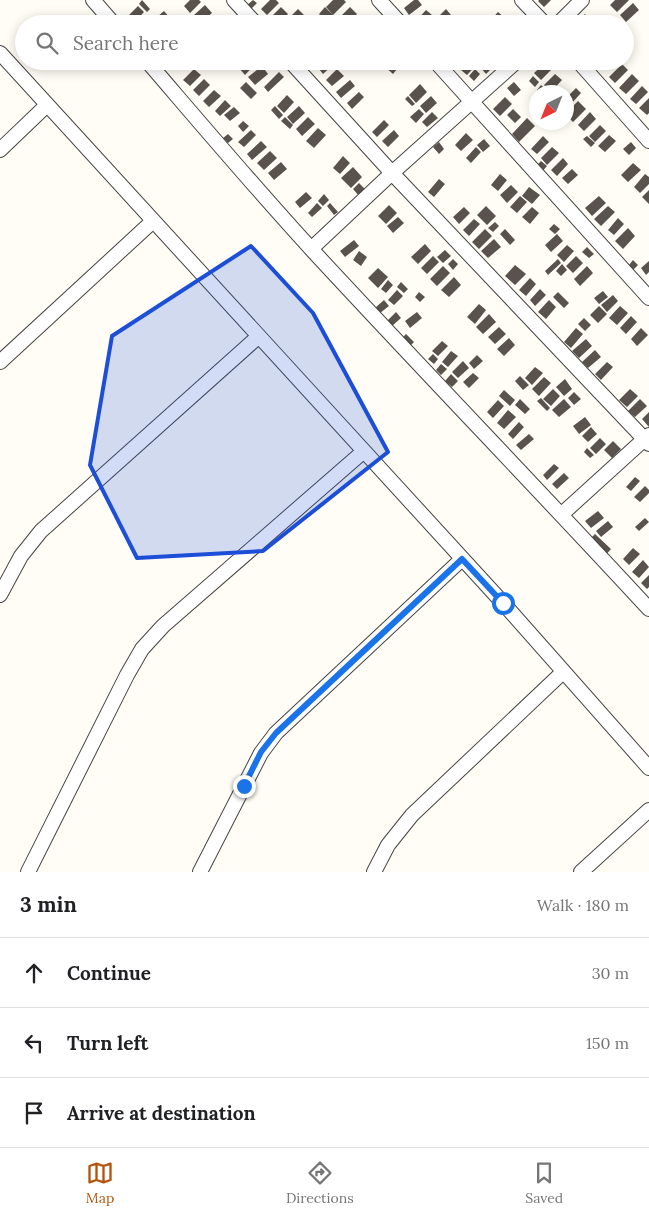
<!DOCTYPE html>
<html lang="en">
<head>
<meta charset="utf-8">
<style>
  body { margin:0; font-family:Lora,serif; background:#f2f2f2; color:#202124 }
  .compass { position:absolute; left:529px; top:85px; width:45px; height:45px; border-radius:50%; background:#fff; box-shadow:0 2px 12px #0003; rotate:223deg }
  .stop { position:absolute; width:15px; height:15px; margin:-11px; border:4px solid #1a73e8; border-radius:50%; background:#fff }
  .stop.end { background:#1a73e8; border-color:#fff; box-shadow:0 1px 5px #0008 }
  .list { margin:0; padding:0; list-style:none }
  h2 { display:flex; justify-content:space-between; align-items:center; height:65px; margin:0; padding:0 20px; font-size:21px }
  h2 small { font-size:16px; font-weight:400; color:#757577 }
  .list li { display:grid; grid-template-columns:32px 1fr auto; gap:15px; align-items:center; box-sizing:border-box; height:70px; padding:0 20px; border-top:1px solid #e0e0e0 }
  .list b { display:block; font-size:19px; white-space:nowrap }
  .list em { font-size:16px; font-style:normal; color:#757577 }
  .icon { flex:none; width:28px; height:28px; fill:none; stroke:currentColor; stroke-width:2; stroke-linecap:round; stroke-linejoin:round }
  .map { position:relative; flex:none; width:649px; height:872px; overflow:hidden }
  .search { position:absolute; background:#fff; box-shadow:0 2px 12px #0003; left:15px; right:15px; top:15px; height:55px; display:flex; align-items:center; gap:12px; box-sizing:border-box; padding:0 18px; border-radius:28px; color:#757577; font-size:19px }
  .sheet { height:275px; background:#fff }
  nav { display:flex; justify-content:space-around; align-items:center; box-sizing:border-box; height:70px; border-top:1px solid #e0e0e0; background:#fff; font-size:14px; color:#757577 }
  nav a { display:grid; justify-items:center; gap:2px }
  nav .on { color:#b45309 }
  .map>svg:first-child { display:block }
</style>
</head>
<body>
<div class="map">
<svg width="649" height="872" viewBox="0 0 649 872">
  <rect width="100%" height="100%" fill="#fffdf5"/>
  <!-- building -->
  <path fill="#5a524d" d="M142 0 150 9 147 12 139 4Z
    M190 0H199L201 2 190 13 184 6Z
    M253 0 257 3 251 9 247 5Z
    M270 0H276L279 3 267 15 261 9Z
    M333 0H344L346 2 333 15 326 7Z
    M414 0H418L422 5 409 15 404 8Z
    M539 0H551L544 7 538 1Z
    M615 0H629L617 12 610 5Z
    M633 3 639 10 626 22 620 15Z
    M205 5 212 13 200 23 193 16Z
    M138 6 144 12 133 24H130L125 19Z
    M281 7 288 14 278 24H275L270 18Z
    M325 7 335 17 328 23 319 14Z
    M350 7 357 14 346 24 340 17Z
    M298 9 304 15 298 21 292 15Z
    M446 9 451 15 442 23 437 18Z
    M426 10 432 15 424 24H419L416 21Z
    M164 11 170 18 163 24 157 17Z
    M498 12 506 19 501 24H487Z
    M585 14 589 19 583 24H580L577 21Z
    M290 18 297 24H284Z
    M205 61H208L213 65 209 70 203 64Z
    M246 61H258L245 75 239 68Z
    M327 61H331L334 64 323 74 319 69Z
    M389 61H400L402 63 393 74 384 66Z
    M450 61H463L456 68Z
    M469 61H474L477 64 467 75 461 70Z
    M488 62 493 67 486 74 481 68Z
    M545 63 551 70 541 80 534 73Z
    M622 64 628 70 615 83 609 77Z
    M262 66 268 74 255 85 248 77Z
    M194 69 201 75 190 86 183 80Z
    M337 69 344 76 332 86 326 80Z
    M475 69 480 74 474 81 469 76Z
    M279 72 284 77 268 92 264 87Z
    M555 74 562 80 551 92 544 85Z
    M632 74 639 81 626 94 619 88Z
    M533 76 539 82 535 87 529 81Z
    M204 79 210 85 199 96 193 90Z
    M350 80 355 86 341 98 336 92Z
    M246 82 257 93 251 99 240 88Z
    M514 82 521 90 514 96 507 88Z
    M420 84 427 92 416 103 409 95Z
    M541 85 549 92H540L537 90Z
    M642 86 648 92 636 104 630 99Z
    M576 88 581 93 571 104 566 98Z
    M214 90 221 96 209 107 203 101Z
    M359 92 364 97 352 109 347 103Z
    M287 95 294 102 284 113 277 106Z
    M408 96 415 104 412 106 405 99Z
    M431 96 437 103 426 113 420 106Z
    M505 97 512 104 500 116 493 109Z
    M649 98V113L647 115 639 108Z
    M225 100 231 106 220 116 215 111Z
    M578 101 586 109 573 122 566 115V113Z
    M275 106 283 115 279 119 271 110Z
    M299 106 305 113 293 124 287 117Z
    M234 107 240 113 230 121 224 115Z
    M419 109 424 114 416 123 410 117Z
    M513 109 521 117 515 123 507 115Z
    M432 112 438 118 427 127 422 122Z
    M590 112 596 119 584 131 578 125Z
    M285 117 293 125 290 129 281 121Z
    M308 117 315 124 302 136 296 129Z
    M527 118 535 126 519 142 512 134Z
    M384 120 389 125 377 137 372 132Z
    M243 121 249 126 243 132 238 126Z
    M600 125 606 131 595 142 589 136Z
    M318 128 326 135 314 148 306 141Z
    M251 130 256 135 244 147 238 142Z
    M394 130 399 136 388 147 382 141Z
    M466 133 473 140 461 151 455 145Z
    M228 134 233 139 228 143 223 138Z
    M609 135 616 141 605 152 598 146Z
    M543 136 549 142 537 154 531 149Z
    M587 136 595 143 591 147 583 139Z
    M484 139 490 146 483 152 477 145Z
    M261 141 267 147 252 160 247 154Z
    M439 142 444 149 439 154 433 147Z
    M631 142 636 148 629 155 623 149Z
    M476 147 481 152 471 163 466 158Z
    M552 147 559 153 547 165 541 158Z
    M270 151 277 158 264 170 257 163Z
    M343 156 350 163 340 174 333 168Z
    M563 158 568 164 557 176 551 170Z
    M541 161 547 166 541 173 535 167Z
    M281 162 287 169 274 180 268 173Z
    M633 163 641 170 628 182 621 175Z
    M353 167 362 177 351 188 341 178Z
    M572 169 578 175 568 184 562 178Z
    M500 174 507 180 498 191 491 185Z
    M645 174 649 177V184L640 193 634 187Z
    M439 179 445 184 434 197 428 192Z
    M359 183 366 190 359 196 353 189Z
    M511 185 518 192 507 203 500 195Z
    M529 187 540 195 532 204 522 196Z
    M649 190V204L642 197Z
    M306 192 312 198 300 208 295 202Z
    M324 194 329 200 323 206 318 201Z
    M520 196 527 202 517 213 510 207Z
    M599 196 606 203 592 216 585 208Z
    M317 203 322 208 312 217 308 213Z
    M330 203 338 212 334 215 327 206Z
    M389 205 397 213 386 224 378 216Z
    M486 206 496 216 487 225 477 215Z
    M608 206 615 212 601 226 594 219Z
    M464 207 470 213 459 224 453 217Z
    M532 207 539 213 530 224 522 217Z
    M398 217 404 223 393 233 387 226Z
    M618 218 624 224 614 235 608 230Z
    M474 219 480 224 469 236 463 230Z
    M495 222 499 226 493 232 488 228Z
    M554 224 560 229 555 234 549 229Z
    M628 228 635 236 623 249 615 241Z
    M485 229 492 236 479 249 472 242Z
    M505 229 515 240 510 245 500 234Z
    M557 234 563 241 551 252 545 245Z
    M494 239 501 247 488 258 481 251Z
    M354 240 359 246 345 257 340 251Z
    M425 244 431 251 418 264 411 257Z
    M567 245 574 251 564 262 557 255Z
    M587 247 594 254 589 258 582 252Z
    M445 250 451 256 443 263 437 257Z
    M359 251 367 257 361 266 353 260Z
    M433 256 439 262 427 274 421 268Z
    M576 256 583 263 573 273 566 266Z
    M453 259 458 264 453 270 448 264Z
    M558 259 561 263 548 275 545 271Z
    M633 260 638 265 633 270 629 265Z
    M649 261V272L646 275 641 268Z
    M562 264 567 270 561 276 556 271Z
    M515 265 526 274 515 285 505 276Z
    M443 266 450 273 437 286 430 279Z
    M587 266 593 273 580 286 574 279Z
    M378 268 388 277 378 288 368 278Z
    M454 277 461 285 449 297 441 290Z
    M530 278 536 284 526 296 519 290Z
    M388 280 393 285 386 293 381 289Z
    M401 282 408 289 404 293 397 287Z
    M540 289 546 295 535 306 530 300Z
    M397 290 403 296 394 305 388 300Z
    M603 291 608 297 599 304 594 298Z
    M419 292 425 297 420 302 415 297Z
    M558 292 569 303 564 308 553 297Z
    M613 295 618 301 607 312 601 305Z
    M384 300 389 306 380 313 375 308Z
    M549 300 556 307 546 319 538 312Z
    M479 304 486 310 475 324 467 317Z
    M599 306 607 314 598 323 590 315Z
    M620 306 628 313 617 325 609 318Z
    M396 312 401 318 392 326 387 321Z
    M417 312 422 318 410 328 405 321Z
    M489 314 496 322 483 334 476 327Z
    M631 316 637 322 626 334 620 328Z
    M584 318 591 325 585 331 578 324Z
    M499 327 506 334 495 344 488 337Z
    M576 328 583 334 571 348 564 342Z
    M641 328 648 335 637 346 631 339Z
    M406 334 414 342 408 348 400 340Z
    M509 338 515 345 504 356 497 349Z
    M586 339 592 346 579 358 572 351Z
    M442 341 448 346 438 356 432 351Z
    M595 350 601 357 588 368 582 362Z
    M451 351 458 356 448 367 442 362Z
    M433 354 438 359 434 364 428 359Z
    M477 355 483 361 474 369 469 363Z
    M463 361 469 368 458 378 452 372Z
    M607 362 613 367 601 380 595 374Z
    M441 364 447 369 441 375 436 370Z
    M535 367 543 373 532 385 525 378Z
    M473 373 479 378 469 388 463 382Z
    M451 374 458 381 452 387 445 381Z
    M520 376 529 385 523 390 515 381Z
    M544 377 551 383 539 396 532 389Z
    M565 379 572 389 564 396 556 387Z
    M553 389 560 396 551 406 543 399Z
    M630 389 638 396 627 407 619 400Z
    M504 390 515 400 510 406 499 396Z
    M574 392 581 399 574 405 568 398Z
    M541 398 550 408 547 411 537 401Z
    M520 399 530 409 525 414 515 405Z
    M564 399 571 407 559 417 552 410Z
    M640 399 647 406 635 417 628 411Z
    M498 400 504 406 493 418 487 412Z
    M508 410 516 417 504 429 497 423Z
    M649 412V427L642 419Z
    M585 417 591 425 579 434 573 426Z
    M519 422 524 427 513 439 508 434Z
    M591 427 597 434 588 442 582 436Z
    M529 434 534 439 521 450 516 445Z
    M600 438 606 444 596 454 590 448Z
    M613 441 621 449 612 458 604 450Z
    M587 448 594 455 590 458 584 452Z
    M554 464 559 468 547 480 543 475Z
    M564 473 569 478 557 489 552 484Z
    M635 477 640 481 631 491 626 487Z
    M645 486 649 490V493L640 502 634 497Z
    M598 511 604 518 591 528 585 521Z
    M645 518 649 522 639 531 635 527Z
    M608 521 613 527 601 537 596 531Z
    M595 534 611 549 605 556 589 540Z
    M633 548 640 554 629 565 623 559Z
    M643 560 649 567 639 578 632 572Z
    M649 575V587L647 589 641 583Z"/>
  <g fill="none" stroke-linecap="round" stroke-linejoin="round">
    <defs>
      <path id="minor" d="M93 0 114 24
        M234 0 256 24
        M379 0 401 24
        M522 0 545 24
        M558 24 582 0
        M0 53 503 603 649 768
        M147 61C202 125 256 189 313 251 424 371 538 489 649 609
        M290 61 392 173 649 444
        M435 61 649 298
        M578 61 649 141
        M0 150 47 105
        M311 249 392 173 517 61
        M0 362 153 221
        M562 514 649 435
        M0 595 21 556 41 531 259 336
        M28 872 127 675 142 649 163 626 364 451
        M200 872 261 753 276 733 462 559
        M374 872 388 845 412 815 563 672
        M581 872 649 810"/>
    </defs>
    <!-- minor casing -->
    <use href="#minor" stroke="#444" stroke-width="16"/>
    <!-- minor -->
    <use href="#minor" stroke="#fff" stroke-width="14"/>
  </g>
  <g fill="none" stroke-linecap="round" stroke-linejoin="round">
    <!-- route -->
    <path stroke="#1a73e8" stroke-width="6" d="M244 786 261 752 276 733 462 559 503 603"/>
  </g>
  <!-- marked area -->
  <path fill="#1d4ed8" fill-opacity="0.2" stroke="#1d4ed8" stroke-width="4" stroke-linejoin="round" d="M251 246 313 313 388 452 263 551 137 558 90 465 112 336Z"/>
</svg>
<svg class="compass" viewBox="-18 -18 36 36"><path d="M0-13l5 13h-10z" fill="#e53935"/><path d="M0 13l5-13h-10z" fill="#757577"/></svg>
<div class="stop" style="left:503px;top:603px"></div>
<div class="stop end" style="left:244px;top:786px"></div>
<div class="search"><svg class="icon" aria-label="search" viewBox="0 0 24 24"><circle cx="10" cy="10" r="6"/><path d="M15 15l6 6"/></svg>Search here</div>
</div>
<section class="sheet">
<h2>3 min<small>Walk · 180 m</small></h2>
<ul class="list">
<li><svg class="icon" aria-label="ahead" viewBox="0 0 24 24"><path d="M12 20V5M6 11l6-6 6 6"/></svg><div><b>Continue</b></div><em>30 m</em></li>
<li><svg class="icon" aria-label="left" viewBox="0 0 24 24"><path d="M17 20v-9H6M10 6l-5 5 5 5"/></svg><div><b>Turn left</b></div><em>150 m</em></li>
<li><svg class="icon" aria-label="arrive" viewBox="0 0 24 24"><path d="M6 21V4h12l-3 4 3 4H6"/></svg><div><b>Arrive at destination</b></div></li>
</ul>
</section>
<nav>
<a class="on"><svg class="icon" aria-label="map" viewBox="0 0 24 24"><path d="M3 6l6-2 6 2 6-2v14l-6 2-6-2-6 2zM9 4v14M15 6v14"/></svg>Map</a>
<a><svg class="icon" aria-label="directions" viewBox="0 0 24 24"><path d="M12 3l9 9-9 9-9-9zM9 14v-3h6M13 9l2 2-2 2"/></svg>Directions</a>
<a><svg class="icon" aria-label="saved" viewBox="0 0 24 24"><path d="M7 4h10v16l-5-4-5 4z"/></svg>Saved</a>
</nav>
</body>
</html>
